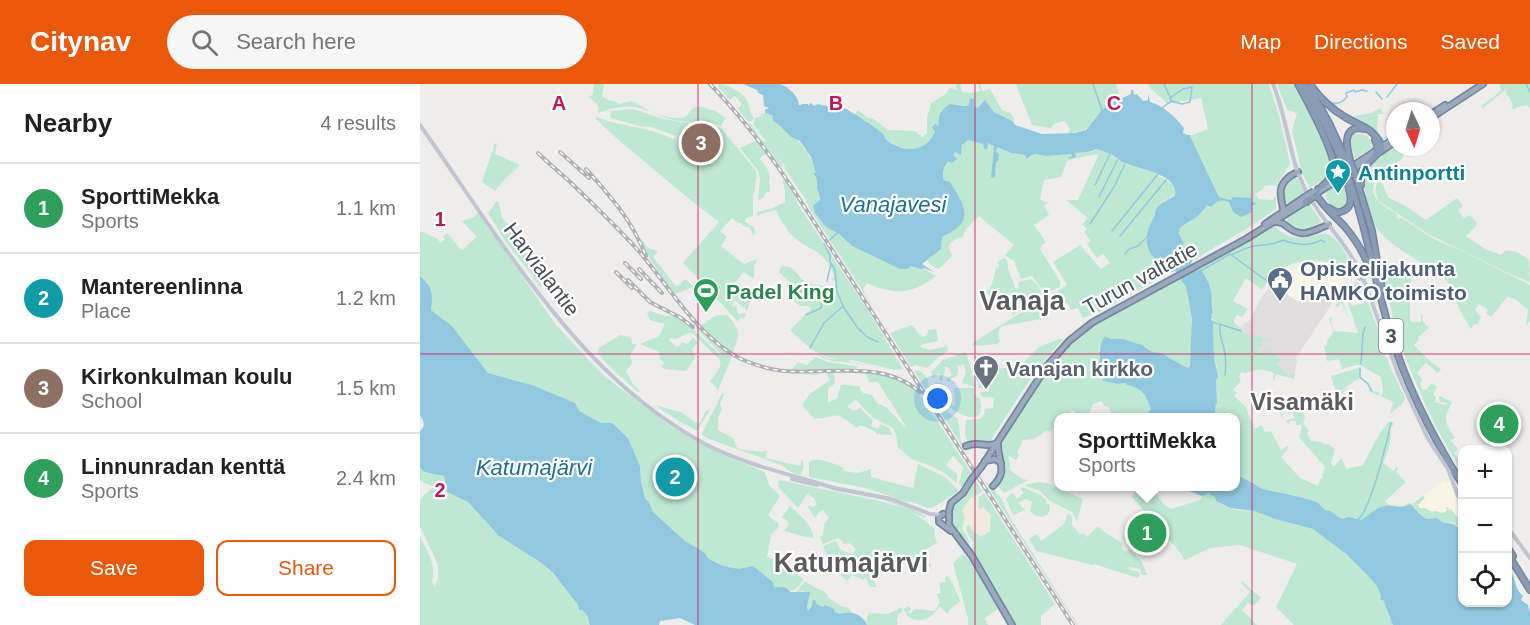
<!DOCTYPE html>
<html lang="en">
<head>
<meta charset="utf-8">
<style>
  body { margin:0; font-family:Helvetica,sans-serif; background:#f6f6f6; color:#202124 }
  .controls { position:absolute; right:18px; bottom:18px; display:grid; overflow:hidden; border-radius:12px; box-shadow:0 2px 4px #0004 }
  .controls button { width:54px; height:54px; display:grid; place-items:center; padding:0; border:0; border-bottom:2px solid #e0e0e0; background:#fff; color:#202124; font:30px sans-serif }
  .compass { position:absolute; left:966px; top:18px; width:54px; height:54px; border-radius:50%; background:#fff; box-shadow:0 2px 4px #0004; rotate:176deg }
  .you { position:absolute; left:518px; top:315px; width:21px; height:21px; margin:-15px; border:4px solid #fff; border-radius:50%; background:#1a73e8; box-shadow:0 0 0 9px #1a73e833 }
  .badge { display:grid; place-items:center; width:39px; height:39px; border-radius:50%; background:#ea580c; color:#fff; font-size:20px; font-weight:700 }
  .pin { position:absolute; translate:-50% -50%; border:3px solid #fff; box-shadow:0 2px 6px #0006 }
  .popup { position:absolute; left:634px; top:329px; width:186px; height:78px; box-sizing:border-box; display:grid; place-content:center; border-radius:12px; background:#fff; filter:drop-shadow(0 2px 4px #0005); font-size:20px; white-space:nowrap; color:#757577 }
  .popup b { font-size:22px; color:#202124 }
  .popup::after { content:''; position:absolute; left:50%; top:100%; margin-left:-12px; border:12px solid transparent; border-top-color:#fff }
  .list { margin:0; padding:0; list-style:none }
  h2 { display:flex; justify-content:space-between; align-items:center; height:78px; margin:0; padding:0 24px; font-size:26px }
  h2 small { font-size:20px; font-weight:400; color:#757577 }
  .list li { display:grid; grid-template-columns:39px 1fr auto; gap:18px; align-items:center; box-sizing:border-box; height:90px; padding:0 24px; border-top:2px solid #e0e0e0 }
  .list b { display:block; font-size:22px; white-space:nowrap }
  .list p { margin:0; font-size:20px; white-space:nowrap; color:#757577 }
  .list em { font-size:20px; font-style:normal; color:#757577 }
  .actions { display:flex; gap:12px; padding:18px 24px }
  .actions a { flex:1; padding:14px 0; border:2px solid #ea580c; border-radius:12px; text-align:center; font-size:21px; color:#ea580c }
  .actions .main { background:#ea580c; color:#fff }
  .icon { flex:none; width:33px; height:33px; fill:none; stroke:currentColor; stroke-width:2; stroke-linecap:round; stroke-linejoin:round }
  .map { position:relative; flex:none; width:1110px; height:541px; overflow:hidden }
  header { display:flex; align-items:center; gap:36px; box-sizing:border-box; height:84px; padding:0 30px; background:#ea580c; color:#fff }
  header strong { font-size:28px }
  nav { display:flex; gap:33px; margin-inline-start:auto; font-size:21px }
  .search { width:420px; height:54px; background:#f6f6f6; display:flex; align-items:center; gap:15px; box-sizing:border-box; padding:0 21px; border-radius:33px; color:#757577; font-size:22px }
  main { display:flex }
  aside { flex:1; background:#fff }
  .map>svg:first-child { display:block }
</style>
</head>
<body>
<header>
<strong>Citynav</strong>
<div class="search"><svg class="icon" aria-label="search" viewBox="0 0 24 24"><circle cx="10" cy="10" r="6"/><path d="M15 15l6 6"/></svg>Search here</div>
<nav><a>Map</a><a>Directions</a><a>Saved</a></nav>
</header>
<main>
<aside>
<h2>Nearby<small>4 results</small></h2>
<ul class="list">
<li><span class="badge" style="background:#2e9e5b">1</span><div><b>SporttiMekka</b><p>Sports</p></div><em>1.1 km</em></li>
<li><span class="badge" style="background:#0f9aa8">2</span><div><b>Mantereenlinna</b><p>Place</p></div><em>1.2 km</em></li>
<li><span class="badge" style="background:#8d6e63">3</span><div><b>Kirkonkulman koulu</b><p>School</p></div><em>1.5 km</em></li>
<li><span class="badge" style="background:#2e9e5b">4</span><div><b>Linnunradan kenttä</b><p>Sports</p></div><em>2.4 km</em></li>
</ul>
<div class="actions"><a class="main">Save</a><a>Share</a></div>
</aside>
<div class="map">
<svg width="1110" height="541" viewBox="0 0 1110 541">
  <rect width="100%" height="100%" fill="#efecec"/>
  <!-- commercial -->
  <path fill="#f9f5e6" d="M885 181H895L913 185 920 188 925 198 917 212 899 208 884 213 879 218 869 212 857 195 866 188Z
    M1025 396 1026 398H1030L1033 407 1042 422V430L1037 434 1027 427 1023 429 1015 427 1012 428 1005 424H1000L998 422 1004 414 1003 412Z"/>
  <!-- education -->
  <path fill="#dfdddd" d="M274 48 286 50V52L298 58 295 70 285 69 276 71 268 69 270 61 259 58 254 54 259 51H270Z
    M857 195 869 212 879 218 886 211 899 208 917 212 876 274 877 277 874 294 856 290 861 274 854 271 850 266 837 270 827 250 822 248 825 238 827 239 829 237 843 211Z"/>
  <!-- green -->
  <path fill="#bfe8d2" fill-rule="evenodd" d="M174 0H184L182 12C187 17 194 16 200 20 214 14 215 19 226 25 231 29 241 31 248 33 273 38 265 25 277 23 283 21 288 27 294 26L304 33H306L301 42C285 35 275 39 259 37 244 35 230 26 215 23 203 21 189 25 178 29L179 23 174 17 169 13 173 10Z
    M299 0C307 1 322 7 326 15 330 21 329 28 334 34L332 37H328L320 28V26L317 25 322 20 315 12 310 16 299 4Z
    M536 0H540L542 8 550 9 560 7 558 0H560L562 7 570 5 582 26 590 29 594 34V37L574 28 563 20 558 24C550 20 539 21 530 20L511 56 502 63 493 66 479 63 465 55 461 49 434 31 438 26 449 35 452 34 468 46 495 47 502 53 507 49V34L511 19 526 10 530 4 537 6Z
    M596 0H696L700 15C694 18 688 21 683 26 669 39 670 49 648 49L650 45 644 37 634 40 631 44 612 41Z
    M728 0H849L859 32 870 79C866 88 859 94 857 103L852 101 844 102 843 105 835 110 839 115 852 116 856 112V125L828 144 783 170 775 177 770 168 765 171C759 165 759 151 760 144L783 128 787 121 799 116 809 117 811 120H836L831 117 832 114H829L827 115 814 113 811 116 799 113 770 52 788 45 781 14 748 20 730 4Z
    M857 0H875L910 74 911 84 908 83 907 86 908 92 890 104 882 89 872 47 877 29 867 26Z
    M892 0 908 15 931 33 951 29 959 25H961L964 30H958L957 46 963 54 975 48V50L962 56 956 48 948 42 937 37 920 26H917L903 13Z
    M1080 0H1110V24L1107 21 1097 23 1094 26 1091 23 1093 21 1086 8 1084 7 1063 24 1061 22 1081 7Z
    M213 25C227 29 240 35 255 37 271 40 286 37 302 45L336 87 337 91 333 113V132L325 135V138L334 143 336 150 332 151 331 146 329 144 330 143 328 142V144L322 141V139H319L312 134 300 147 307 153 301 162 324 180 337 175 335 181H334V195L324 188 311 203 331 215 327 227 315 216 312 221 313 223 316 222 318 230 326 229 324 235 321 233 318 238 301 219 295 214 279 195 263 179 299 138 268 114 194 52 175 34 177 33C194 40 212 42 229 46 244 50 256 57 270 61L269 69 276 71 279 66 284 69 287 67 289 61 286 60V58L282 56 283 54 287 56 286 52H285L283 54 278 52V49L274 48 271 51 267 50 256 52 231 43 219 42 191 34 190 27Z
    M342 29 352 30 353 37C375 50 391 67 397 92 398 97 397 101 398 106 400 118 403 131 406 143L419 150 432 162 476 183 480 185 491 182 504 184V185L516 192C492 211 474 211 447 199L443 205 452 221 389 124 386 116 365 85 364 80 358 73 362 80 363 85 328 39 331 40 341 55 347 59 333 40 335 34 339 33Z
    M934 49 946 51 955 62 933 76C931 67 926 56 934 49Z
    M337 56 350 73 349 74 347 71H343L340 75 347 84 350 93 349 97 350 107 346 109 343 114 338 116 340 95 338 87 320 64Z
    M549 56 564 58 563 62 566 66 568 59 574 62 571 92 575 93 576 62 591 69 605 71 608 75 610 72 615 70 626 72 651 70 652 72 648 75 656 72 654 71 655 69 672 68 676 65 686 67 705 80 728 85 752 100 756 106 755 112C751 114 746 115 742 118 736 122 737 125 736 130 735 135 733 134 731 138 721 158 733 176 747 189H749L681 227 663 234 658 224 651 226 649 221 633 210 647 201 633 178 660 161 681 185 690 179 683 170 677 174 667 160 671 157 664 148 667 145 662 140 668 134 646 116H658L679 70C667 71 657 74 647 77L641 93 624 96 620 115 625 118H630L624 121 629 131 614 141 626 158 622 161 620 165 640 197V203L623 211 621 204 612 192 601 195 594 177 585 171 594 161 559 132 545 146 543 153 535 155 528 162 532 172 520 184 518 185 510 180 507 176 521 165 522 153 540 141V116L530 98 524 96C521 89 524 83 528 77L536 75 533 71 535 68 541 71 542 59Z
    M77 59 75 70 100 81 84 99 98 82 87 93 75 107 62 98 72 68 73 69 74 60Z
    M975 63H985L986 66 982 75 958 91C945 112 961 120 977 130L976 134 979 135 982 134 1012 154 1040 166 1110 201V237L1106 242 1108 226 1095 215 1087 213 1071 233 1066 229 1068 226 1059 220 1055 226 1061 233 1057 241 1054 240 1051 245C1047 238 1042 232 1039 224 1031 203 1033 194 1007 188V183C989 170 969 161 956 143 951 136 950 125 947 117 939 81 947 81 975 63Z
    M873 93H876L886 110 869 120C860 116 863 108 864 100Z
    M364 95 376 113 377 119 447 225 483 285 475 286 432 276 427 277 462 284 440 280 413 277 403 274 394 269 410 275 422 276C395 272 390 264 370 246L391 225 387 222H381L373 217 375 214 370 209 375 204 359 188 361 183C373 179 378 193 386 199L415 203 416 198 412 196 414 191C411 183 404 173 397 168 392 165 386 162 381 159 371 152 360 138 356 126L340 130 338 133 337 128 353 124 365 118V107L363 97Z
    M957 97 962 99 968 113 987 123 1006 136 1037 114 1043 122 1038 126 1044 134 1050 131 1057 138 1056 142 1046 152 1065 165 1081 171 1086 166 1097 168 1109 176 1110 198 1092 191 1008 150 959 117 955 108Z
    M923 98C926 107 932 118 922 125 912 125 909 120 905 112L909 106Z
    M77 117 79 119 82 134 98 150 92 155 99 165 106 158 112 164 110 165 107 162 104 165 108 168 107 170 109 169 120 180 115 185 117 187 116 190 124 194 136 195 119 203 112 191 85 157 68 129Z
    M888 118 901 137C890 150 879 151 867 138V132Z
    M58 129 136 241 183 291 253 344 301 370 345 388 349 401 360 412 348 431 359 440 357 445 351 451 347 473 367 480 366 484 384 495 377 504 369 508 354 503 353 498 333 482 319 485 303 482 289 475 284 468 265 457 233 428 227 415 225 414 221 398 220 382 208 354 192 339 181 340 112 301 68 289 32 242 11 226C13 211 11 202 0 192V147L18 155 20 159 25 156 23 152 27 149 42 166 57 153 42 137 54 133Z
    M854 140C861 152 875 155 888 153 896 152 903 147 911 152 922 159 927 174 934 183L932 176 938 189 936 192 935 184 933 191 929 194C926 190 924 186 920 183 900 172 870 175 854 191 849 195 845 201 842 206L826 194 813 217 828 225 822 233 817 231 814 236V239L821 244 825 238 822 244 823 249 849 255 847 259V256H842L841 262 836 263 838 269 850 266 854 271 861 274 858 281 868 292 875 289 874 295 856 290 854 297H853L854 289C844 285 836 284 825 290L824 288 820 289 819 294 821 297 813 306 817 309 814 312 826 323 834 345 842 341 845 348 851 347 861 366 867 362 869 364 861 373 880 394 898 402 901 394H903L902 392 905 383 879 353 882 343 881 341H876V338L874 335 875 337H870L869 340 865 337 875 334 872 328 869 330 867 328 863 330 862 334 860 330 872 327 881 320 885 335 883 340 889 347 887 349 891 357 901 358 906 361 908 360 915 365 911 380 914 382 921 375H922L926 385 943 381 958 352 969 337 974 339 970 345C973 356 967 369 963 379L974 387 976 383 978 384 976 388 986 398 965 417 969 421 984 422 989 419 992 420 1003 412 1005 414 998 421 1000 424H1005L1012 428 1015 427 1023 429 1025 428H1022H1025L1027 426 1026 424 1028 423 1029 426 1031 425 1037 433 1042 430V436L1039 438 1037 442 1034 439 1022 438 1017 434 1008 435 1002 432 998 427 984 423 965 422 955 426 951 431 941 436 929 433 922 435 910 427 905 426 897 418 880 413 843 405 816 390V334L794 333V332L796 319H797L796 296 797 283 794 273 793 238 791 232 793 226 791 225C790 207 791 201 781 185L776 187 774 185Z
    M220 153 228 164 238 167 233 173 256 202 259 201 265 195 273 202V203L255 210 238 190 239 189 225 167Z
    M584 174 586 175C589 180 587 182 589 187 591 194 594 197 595 204H598L599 198 611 195 619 203 622 212 593 231 590 225 596 221 591 211 579 208 569 213 567 209 572 200 576 184H578L579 180H577L578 177Z
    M998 191V193L991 194C992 200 990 203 990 209 990 218 990 227 990 236L992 238H1001V231H1003L1002 236 1009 244 998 253 999 256 994 261 1009 276 1021 285 1018 289 1006 279 997 289 1002 295 1000 300 1002 305 1006 306 1012 299 1017 303 1013 311 1016 313 1015 318 1026 321 1027 319 1020 318 1019 313 1020 312 1032 318C1023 336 1024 337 1035 354L1030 356 1038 365 1034 369 1039 377 1042 379V388C1014 343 993 297 976 246 971 229 969 209 963 193Z
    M760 193C762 197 765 201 767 206 773 225 774 264 769 284L741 269 732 268 722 261 703 255H691L679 264 683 297 698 300 705 299 707 301C723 305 725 310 731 325L727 330V333H693L688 322H684L682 317 673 320C668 330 672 333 659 333L653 326 645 333 638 334V340L630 347H626L614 355 603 356 597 369 599 371 596 376 589 372 588 373 590 380 589 385 602 395 608 396 584 409 578 402C580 398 584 393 585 388 586 378 578 369 581 358L625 290 640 272 638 271 650 258 676 238Z
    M936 198 941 201 961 253 959 254 972 287 985 314 983 319 970 330 973 318 961 312 963 307 961 293 940 281H936L922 285 919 275 907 277 904 261 907 262V257L914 247 909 236 911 233 912 234 911 237 914 247 938 249 926 213 923 217 929 236 923 221 921 219 918 223 915 222 925 209 927 210 932 222 944 219 941 206 930 208 927 205Z
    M623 215 628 231 621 235 582 242C577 247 578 252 580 258L577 259 578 260 552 262 554 258Z
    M230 227 245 232H255L272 244 300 271H302L276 244V242L269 235 271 234 287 252 312 272 291 324 277 347 257 336 235 321 261 328 275 338 280 339 285 328 291 324 298 307 296 303 290 297C295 291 302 284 300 276L272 249H269L256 255 249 254V256L256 263 261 261V258L268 260 273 253 278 259 272 265 275 274 266 287 245 285 240 282 244 280V278L240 275 239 268 220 260 239 252 245 240 230 236 227 229Z
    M299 231H307C322 249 320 247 313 269L289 250 281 241 287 239V237L295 232Z
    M492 241 502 253 506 252 509 246 516 245 518 257 503 260 500 263 510 266 527 262 528 267 519 273 507 284 496 281 491 283 470 249Z
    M200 251 211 253 212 260H217L210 271 212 279 206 287 213 300 219 306V309L191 284 177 268 179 264Z
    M639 255H643L611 294 572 354 571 361 558 358 548 359 545 349 546 336 560 335 564 330 565 325 573 324 574 314 562 313 560 308H569V303L559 304 555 290 557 283 571 278 573 286 601 281 619 263Z
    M546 268 556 303 542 299 546 289 544 280 538 282V288L537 292 531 294V298L526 297 527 294 532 291 528 283H525L524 291 522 297 519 296 520 290H517L515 294H512L511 288 523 276Z
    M396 273 407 278 437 282 436 286 419 285 371 286 378 278 387 281Z
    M938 284 941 285V294L949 299 950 306 960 309 959 312 949 307 948 301 939 294 920 307V308L929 303 921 310 916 309 911 292Z
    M498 286C511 293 507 301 513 311 518 321 529 329 538 335L541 357 548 371 494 287Z
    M430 287 466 291 484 298 493 304 498 308 552 390 542 403 539 400 543 383 533 372 526 381 537 390V399L523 388 511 382 491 375 478 363 476 351 473 344 452 333 436 316 427 322 433 327 440 324 453 336 451 342 458 345 461 340 469 344 472 351 456 350V348L441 341 436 344C413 324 419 334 394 335 390 329 386 326 382 321L390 310 410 296 406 288 396 291 362 288ZM430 288 446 290 449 298H458L488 346 466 323 457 319 452 311 443 309 440 306V302C434 303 427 300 421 301L417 314 408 319V305L415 299 414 289Z
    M514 298 522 299 524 308 528 311 532 321 535 322 534 304H554V311H556L557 314H560C560 318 562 326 560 329 554 340 531 326 526 320 521 313 518 305 514 298Z
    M302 309 304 310 300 320 302 325 298 334V346L313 354 317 364 324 366 344 368 345 367H347L345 374 380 382 382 375 384 383 381 391 373 389 361 381 289 355 282 351V349L294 326Z
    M393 376C403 375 415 380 424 384L423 387 438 389 451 385V393L493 404 498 380 525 393 539 407 512 424H508L486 416 491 419 467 413 406 400 388 395 387 394 406 400 477 414 445 404 389 393V378Z
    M0 383 4 388 24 392 27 408 48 418 79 452 123 480 133 490 158 521 159 526H162L167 531 170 541H0V453C8 467 17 483 12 498L15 502 18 494V481L0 442V416L5 410 14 403 0 397Z
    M359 396 455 416 485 424 464 416 371 396 465 415 492 425 506 432 504 434 492 428 504 436 515 445 514 449 517 459 499 469 505 477 511 480V483L495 485 493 484 492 482H490L489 479 484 477 466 480 465 486 453 489 456 503H450L447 495 444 494V496L432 491 427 497C416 486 408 477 403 462L416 457 420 465 433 471 436 465 429 459 424 460 422 457 418 454 403 460 400 453 403 451 404 441 409 434 403 426 398 429 395 434 389 425 388 422 393 423 397 420 394 414 387 410 378 424 359 404 358 401Z
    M555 396 563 407 550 415 542 445 550 458 548 461 533 442 532 432 533 431 530 427 534 417 550 404Z
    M565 398 568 399 581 414 591 435 658 541H657Z
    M617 398 627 399 663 415 657 437 652 428 630 417 619 406 607 403 606 401Z
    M602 403 621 411 627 417 625 419 630 421 629 428 627 431C621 434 615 433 610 427L612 418 606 415 598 419 605 426 593 431 586 414 593 409 597 415 604 409 600 404Z
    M722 403H734C737 412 742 421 751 425L780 416 782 412 787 408 795 413 796 417 805 422 815 426 834 427 855 435 893 445 920 465 951 495 958 504 973 541H874L856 523 877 480 820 461 790 464 765 476 756 463 711 412Z
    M564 409 635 520 621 532V541H596L551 466 554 460 547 448 546 442 549 441 554 448 559 451 561 425 557 423 559 413Z
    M370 422C380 431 392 441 394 454L385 453 365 447 369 439 362 433Z
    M650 429 652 433V441L660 450 663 449 667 453 678 442 681 446 702 459V465L706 468 710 465 722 478 727 491H724L721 490 720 485 710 483 707 485 719 488 720 491 718 494 674 480 673 481 616 467 609 455 617 450 621 457 644 440 647 431Z
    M543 470C555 479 569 510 578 525L564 534 568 541H548V534L533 479Z
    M528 492 533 500 540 517C536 522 530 523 527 530L522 524 519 523C511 536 498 541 486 531L487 528H484L483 525 489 522 491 525 488 528 490 530 495 525 515 527 520 518 516 510 521 509 519 499 525 498V493Z
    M385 497 394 503 405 508 409 514 421 522 429 524 432 529 426 528 420 530C415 528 412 524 406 521L403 523 396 520 393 516 389 527H388L387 523 390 512 383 507 376 508Z
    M822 497 841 514 833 522 828 519 822 526 837 541H801L830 508 821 499Z
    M482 523V528C478 530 477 533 477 538L478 539 477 541H447L446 537 449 529 468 530Z"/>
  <!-- sand -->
  <path fill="#efebde" d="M555 412 559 413 558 424 561 425 563 423 571 431 570 447 561 453 554 448 549 441 546 442 544 439 545 435 542 426 550 415Z"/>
  <!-- water -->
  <path fill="#91c8e0" d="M323 0C332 0 351 0 359 0 368 2 378 11 379 21H381L382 20H388L389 22V20L391 19 394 22 398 20C407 23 418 22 426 25 431 27 459 46 462 49 468 56 461 51 468 57 485 69 505 69 515 48L512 43 515 40 519 42C517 31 522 25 530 20L545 22 549 21 550 14 554 15V22L558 24 565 16 574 28 593 37 595 41 622 50 655 49 666 46 682 26 690 20 711 10V6H713L714 11 717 10 723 17 728 16V10L730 18C744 22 755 33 764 44L763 49 768 51H771L770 52 799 113 811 116 813 113 832 114 831 117 837 120 832 121V128L821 133 813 128 809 118C800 115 797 117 791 123L787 121C780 134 771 135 760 144L759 150 764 160 760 162 762 169 765 171 770 168 773 169 774 174 771 179 776 187 781 185C785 192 790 200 791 208 793 215 790 221 793 228L791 232H792L791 235 793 238 794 273 798 293 796 296 797 320 796 319 794 333H727V330L731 325C725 310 723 305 707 301L705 299 698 300 683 297C681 282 676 265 685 252L691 255H703L722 261 732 268 741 269 766 283 769 284 770 281 772 236 769 217 766 203 755 187 747 189C742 186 740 183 737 178 736 175 733 173 731 170 723 158 727 143 735 132 735 119 745 118 755 112 760 90 718 85 705 79 700 78 701 76 697 74 690 69 684 67 676 65 670 69 661 68 655 69L656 73 648 75V74L652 72 651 70 626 72 615 70 610 72 607 75 605 71 591 69 577 63 576 68 579 70 578 78 576 77 575 94 571 93 574 62 568 59V62L566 66 564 64 563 60 549 56 545 58 544 60H542L541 71 535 68 533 71 537 75 532 79 528 77C524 83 521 89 524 96L530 98C537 110 553 130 539 142 534 147 527 150 522 153L521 165 502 180 514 188 504 184 501 185 491 182 487 185H480L432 162 419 150 406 143 395 129 393 122 400 116C400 111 398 108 397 104 397 96 398 95 393 89H396L391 73 380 57 371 53 359 41 353 37 352 31 345 29V26L349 24 344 22 343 11 338 9 337 6Z
    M0 192C13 204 13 209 11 226L32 242 68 289 112 301 155 319 159 327 181 339H192L208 354 220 382 221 398 225 414 229 418 233 428 265 457 284 468 289 475 303 482 319 485 333 482 353 498 354 503C361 504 366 501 370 508H390L387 523 388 527 391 523 393 516H395L397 520 403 523 405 521 414 525 415 528 420 530C430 526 443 530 447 541H275L260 534 240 537 239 541H170L167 531 162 526H159L158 521 133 489 123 480 79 452 48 418 27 408 24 392 4 388 0 383V347C6 342 4 337 0 331Z
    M816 390 843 405 880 413 897 418 905 426 910 427 922 435 929 433 941 436C949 432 954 425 961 423 973 419 978 427 990 420L1002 432 1007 435 1017 434 1022 438 1033 440 1042 446V518H1088V490H1092C1096 497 1095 505 1103 512L1101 516 1108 521 1110 529V541H973L963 516H960L961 513 958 504 951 495 926 470 893 445 855 435 834 427 810 424 796 417 795 413 788 409 782 412 761 404 759 407 757 406 760 403 816 402Z"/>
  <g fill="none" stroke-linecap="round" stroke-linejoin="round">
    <!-- stream -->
    <path stroke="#91c8e0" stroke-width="1.5" d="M673 0 682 26
      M744 0 749 11
      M894 0C898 6 909 22 918 19 920 19 925 15 927 13L926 9 934 6 935 8 942 6 947 7
      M1106 0 1110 8
      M956 8 962 15
      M751 13 763 5 772 3 770 18 762 20 751 17
      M967 13 977 0
      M742 24 751 17 750 12
      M675 101 690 70
      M679 113 698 75
      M670 140 694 103 705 80
      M692 147 738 90
      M700 152 746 96
      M410 156 418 148
      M404 160 410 171V177L415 186 417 208 423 222 437 243 447 253 458 258
      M705 170 709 165 718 162 727 153
      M811 171C818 168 827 163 834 162 846 160 852 162 863 156 876 161 889 163 901 156L905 158
      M782 186 810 170 847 197
      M936 190V184
      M407 197 411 180
      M377 206 396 213 402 212
      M386 231 401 224 403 212 416 203
      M793 238 797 240
      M799 240 821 247
      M800 241C799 249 801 253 803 261 806 270 806 282 805 291
      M390 264 404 239 422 223
      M941 280 943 250 945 243
      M940 284V293L948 300 952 307
      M938 436C952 422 966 361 971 339"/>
    <defs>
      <path id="trunk" d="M1011 30 1025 21
        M1011 34 1063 0
        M960 68 975 58
        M925 91 953 72
        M907 99 975 54
        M897 109 913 99
        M863 127C863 121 861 117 861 112 859 100 868 92 878 88
        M855 138C862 138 864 140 869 144 883 155 894 146 908 141
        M845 140 883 114
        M546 362C560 356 566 365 577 359
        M565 377 575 375 581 379
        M562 382 627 282 649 257 673 238 826 155 885 118
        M551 396 543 409 531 419 529 427V441L552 472 592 541
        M573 402C589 386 577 377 578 359
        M523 430 519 433V438L531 447"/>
      <path id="motorway" d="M878 0C886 15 917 72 914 87 912 93 907 98 902 102
        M883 0 905 41 925 83
        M890 0C899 13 911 25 925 33 943 44 951 42 962 62L961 67
        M889 3 909 39 929 82
        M955 56 958 62 956 66
        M931 80C927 66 920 40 945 45
        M934 87 952 147 962 206
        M928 92C947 143 954 196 970 247 986 302 1012 352 1042 400
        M941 101C940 83 947 81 958 69
        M898 105 896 110C904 124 915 132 925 143 937 157 946 173 952 190
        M909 124C914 127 917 130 923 127 936 122 929 105 926 95
        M1088 464 1093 472
        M1088 470 1110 506"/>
    </defs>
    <!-- trunk casing -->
    <use href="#trunk" stroke="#7586a1" stroke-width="8"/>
    <!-- motorway casing -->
    <use href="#motorway" stroke="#7586a1" stroke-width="8"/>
    <!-- secondary -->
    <path stroke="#bfc6d1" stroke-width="4" d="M853 0C865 29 868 60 878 89 890 121 905 134 923 160 930 169 936 182 944 190L943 194
      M0 41C26 78 51 116 77 153 134 234 196 312 285 360 325 381 370 390 414 404
      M942 189 939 190 938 193 940 195 943 194
      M943 194 980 295 1008 355 1028 385 1038 412 1042 416
      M372 395 397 401
      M413 404 471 415 510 430 522 431
      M1088 444 1110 474"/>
    <!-- trunk -->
    <use href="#trunk" stroke="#9caabe" stroke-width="4.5"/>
    <!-- motorway -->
    <use href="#motorway" stroke="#899bb5" stroke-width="5"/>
    <defs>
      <path id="rail" d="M290 0C320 31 347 66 371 102L653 541
        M140 68 169 94
        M118 69C128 79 138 87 148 96 171 118 194 140 216 164 248 200 277 253 321 275 335 281 350 286 365 287 411 291 461 275 500 308
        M166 85C192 114 211 135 226 172
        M205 179 221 195
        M219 185 242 209
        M196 188 212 204
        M208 196 230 218 261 234 273 243"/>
    </defs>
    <!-- rail casing -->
    <use href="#rail" stroke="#afb1b6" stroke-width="4"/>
    <!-- rail -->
    <use href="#rail" stroke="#fff" stroke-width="1.5" stroke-dasharray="4.5" stroke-linecap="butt"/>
    <defs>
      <path id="trunk-bridge" d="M883 114 894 107
        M551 396 562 382"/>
      <path id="motorway-bridge" d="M931 80 934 87
        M921 84 926 94
        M885 119 893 113H896"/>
    </defs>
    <!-- trunk-bridge casing -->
    <use href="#trunk-bridge" stroke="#7586a1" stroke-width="8" stroke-linecap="butt"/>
    <!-- motorway-bridge casing -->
    <use href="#motorway-bridge" stroke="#7586a1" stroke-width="8" stroke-linecap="butt"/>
    <!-- trunk-bridge -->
    <use href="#trunk-bridge" stroke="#9caabe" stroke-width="4.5"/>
    <!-- motorway-bridge -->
    <use href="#motorway-bridge" stroke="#899bb5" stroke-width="5"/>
  </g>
  <!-- grid -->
  <path fill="none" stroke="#c2185b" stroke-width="1.5" stroke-opacity="0.55" d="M278 0V541M555 0V541M832 0V541M0 270H1110"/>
  <!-- icons -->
  <defs>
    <symbol id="sight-pin" viewBox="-11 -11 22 30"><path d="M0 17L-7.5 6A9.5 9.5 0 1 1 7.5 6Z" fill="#0f9aa8" stroke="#fff"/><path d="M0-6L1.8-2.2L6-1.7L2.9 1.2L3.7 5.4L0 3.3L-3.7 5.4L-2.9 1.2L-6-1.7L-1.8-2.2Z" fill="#fff"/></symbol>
    <symbol id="civic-pin" viewBox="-11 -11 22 30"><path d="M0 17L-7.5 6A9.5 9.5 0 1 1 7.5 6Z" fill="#5c6f8a" stroke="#fff"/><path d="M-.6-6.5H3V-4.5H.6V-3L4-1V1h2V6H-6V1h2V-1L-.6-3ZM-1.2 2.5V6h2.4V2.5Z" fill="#fff"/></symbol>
    <symbol id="stadium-pin" viewBox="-11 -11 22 30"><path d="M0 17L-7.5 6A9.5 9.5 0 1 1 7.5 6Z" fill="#2e9e5b" stroke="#fff"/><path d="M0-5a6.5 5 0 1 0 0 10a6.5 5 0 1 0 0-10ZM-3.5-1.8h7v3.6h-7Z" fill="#fff"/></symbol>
    <symbol id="church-pin" viewBox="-11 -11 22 30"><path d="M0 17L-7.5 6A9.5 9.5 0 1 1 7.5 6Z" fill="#6b7280" stroke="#fff"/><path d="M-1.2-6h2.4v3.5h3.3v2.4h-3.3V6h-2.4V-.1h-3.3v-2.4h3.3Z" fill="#fff"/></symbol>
  </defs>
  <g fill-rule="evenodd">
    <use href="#sight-pin" x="903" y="73" width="30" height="40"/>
    <use href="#civic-pin" x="845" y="181" width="30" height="40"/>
    <use href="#stadium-pin" x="271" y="192" width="30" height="40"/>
    <use href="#church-pin" x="551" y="269" width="30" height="40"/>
  </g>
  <g text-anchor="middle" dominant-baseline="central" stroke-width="4.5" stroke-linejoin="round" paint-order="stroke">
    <!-- shield labels -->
    <rect fill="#fff" stroke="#7e8389" stroke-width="1.5" x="959" y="235" width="24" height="34" rx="4.5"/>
    <g font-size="20" font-weight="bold" fill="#474e57">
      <text x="971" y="252">3</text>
    </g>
    <!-- culture labels -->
    <g font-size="21" font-weight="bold" fill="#0d838f" stroke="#fff" text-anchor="start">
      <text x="938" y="88">Antinportti</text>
    </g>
    <!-- service labels -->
    <g font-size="21" font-weight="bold" fill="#4e5e75" stroke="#fff" text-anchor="start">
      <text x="880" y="184">Opiskelijakunta<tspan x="880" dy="24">HAMKO toimisto</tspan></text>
    </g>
    <!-- street labels -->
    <g font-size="21" fill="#474e57" stroke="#fff">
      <text transform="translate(122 185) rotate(53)">Harvialantie</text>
      <text transform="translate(720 194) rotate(-29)">Turun valtatie</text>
    </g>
    <!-- leisure labels -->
    <g font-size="21" font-weight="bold" fill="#27864d" stroke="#fff" text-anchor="start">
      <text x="306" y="207">Padel King</text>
    </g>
    <!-- worship labels -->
    <g font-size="21" font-weight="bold" fill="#5b616d" stroke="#fff" text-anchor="start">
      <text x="586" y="284">Vanajan kirkko</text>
    </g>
    <!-- water labels -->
    <g font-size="22" font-style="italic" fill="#1d7094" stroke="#fff">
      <text x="473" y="120">Vanajavesi</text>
      <text x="114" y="383">Katumajärvi</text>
    </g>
    <!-- quarter labels -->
    <g font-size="24" font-weight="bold" fill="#5a5c60" stroke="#fff">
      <text x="882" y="317">Visamäki</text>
    </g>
    <!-- district labels -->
    <g font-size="27" font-weight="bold" fill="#5a5c60" stroke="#fff">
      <text x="602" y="217">Vanaja</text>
      <text x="431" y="479">Katumajärvi</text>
    </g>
  </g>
  <g font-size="20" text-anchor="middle" font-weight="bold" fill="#c2185b" stroke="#fff" stroke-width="4.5" stroke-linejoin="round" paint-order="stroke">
    <text x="139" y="26">A</text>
    <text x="416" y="26">B</text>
    <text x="694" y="26">C</text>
    <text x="20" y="142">1</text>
    <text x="20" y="413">2</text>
  </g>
</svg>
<div class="controls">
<button>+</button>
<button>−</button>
<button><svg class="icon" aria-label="locate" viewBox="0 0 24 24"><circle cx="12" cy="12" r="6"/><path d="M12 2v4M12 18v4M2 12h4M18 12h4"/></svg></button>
</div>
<svg class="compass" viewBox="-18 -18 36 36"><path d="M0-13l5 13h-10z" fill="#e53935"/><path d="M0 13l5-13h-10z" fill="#757577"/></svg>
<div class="you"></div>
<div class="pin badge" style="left:727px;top:449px;background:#2e9e5b">1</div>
<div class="popup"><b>SporttiMekka</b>Sports</div>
<div class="pin badge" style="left:255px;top:393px;background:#0f9aa8">2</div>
<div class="pin badge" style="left:281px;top:59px;background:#8d6e63">3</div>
<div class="pin badge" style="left:1079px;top:340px;background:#2e9e5b">4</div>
</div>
</main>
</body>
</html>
